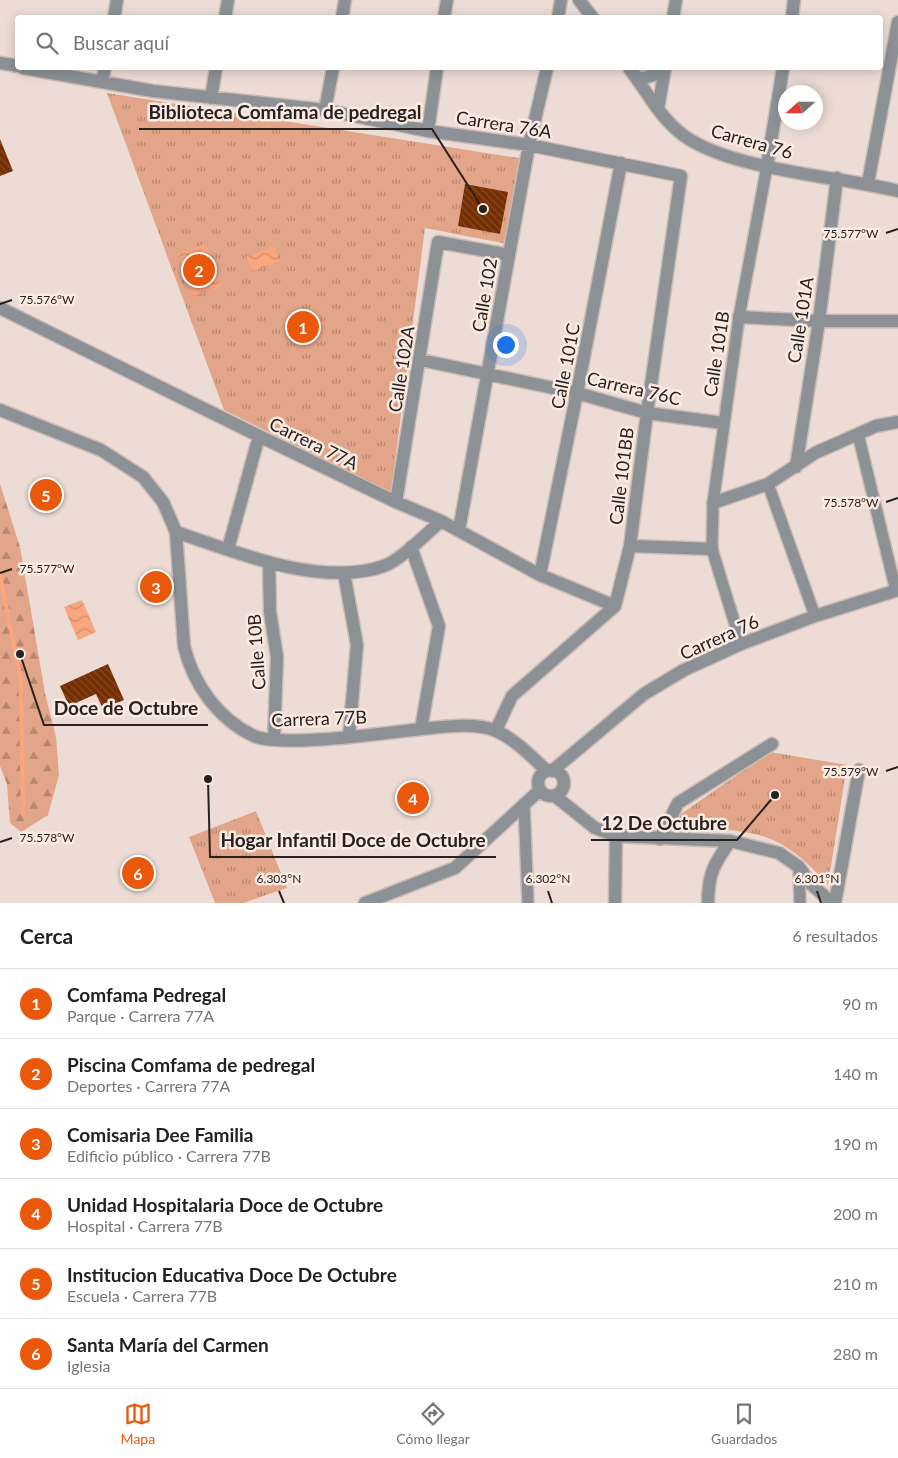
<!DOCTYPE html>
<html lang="es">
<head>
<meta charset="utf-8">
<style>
  body { margin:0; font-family:Lato,sans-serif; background:#f6f6f6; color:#222 }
  .compass { position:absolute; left:778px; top:85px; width:45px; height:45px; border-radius:50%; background:#fff; box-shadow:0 2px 12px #0003; rotate:249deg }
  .you { position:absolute; left:505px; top:344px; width:18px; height:18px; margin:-12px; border:4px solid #fff; border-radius:50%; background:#1a73e8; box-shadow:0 0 0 8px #1a73e833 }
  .badge { display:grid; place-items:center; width:32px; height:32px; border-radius:50%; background:#ea580c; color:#fff; font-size:16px; font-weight:700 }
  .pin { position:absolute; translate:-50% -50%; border:2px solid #fff; box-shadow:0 1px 5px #0006 }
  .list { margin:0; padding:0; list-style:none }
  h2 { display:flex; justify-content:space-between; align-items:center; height:65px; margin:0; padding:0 20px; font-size:21px }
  h2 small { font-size:16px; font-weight:400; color:#767676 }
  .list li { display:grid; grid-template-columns:32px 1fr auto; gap:15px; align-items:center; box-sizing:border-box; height:70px; padding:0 20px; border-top:1px solid #e0e0e0 }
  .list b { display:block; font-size:19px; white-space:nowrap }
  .list p { margin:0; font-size:16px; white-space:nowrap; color:#767676 }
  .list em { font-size:16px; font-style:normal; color:#767676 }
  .icon { flex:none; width:28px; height:28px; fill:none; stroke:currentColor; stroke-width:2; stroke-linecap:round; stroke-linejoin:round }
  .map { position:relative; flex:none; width:898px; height:903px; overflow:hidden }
  .search { position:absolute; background:#fff; box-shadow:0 2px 12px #0003; left:15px; right:15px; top:15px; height:55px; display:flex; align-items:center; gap:12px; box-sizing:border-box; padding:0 18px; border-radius:5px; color:#767676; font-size:19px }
  .sheet { height:485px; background:#fff }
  nav { display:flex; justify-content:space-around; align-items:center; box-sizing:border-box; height:70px; border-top:1px solid #e0e0e0; background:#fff; font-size:14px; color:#767676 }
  nav a { display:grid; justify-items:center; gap:2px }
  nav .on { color:#ea580c }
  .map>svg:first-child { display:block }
</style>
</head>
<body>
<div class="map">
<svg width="898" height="903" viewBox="0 0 898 903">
  <defs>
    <pattern id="forest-firs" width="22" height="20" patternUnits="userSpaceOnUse" patternTransform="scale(1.25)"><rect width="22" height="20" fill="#e2a589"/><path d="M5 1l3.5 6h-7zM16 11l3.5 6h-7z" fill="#b7866f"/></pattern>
    <pattern id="park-tufts" width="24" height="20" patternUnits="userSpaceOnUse" patternTransform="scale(1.25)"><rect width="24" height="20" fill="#e2a589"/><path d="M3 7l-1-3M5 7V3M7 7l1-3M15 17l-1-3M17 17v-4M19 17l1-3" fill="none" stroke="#b7866f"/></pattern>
    <pattern id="water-waves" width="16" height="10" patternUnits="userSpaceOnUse" patternTransform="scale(1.25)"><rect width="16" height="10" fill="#f9a57e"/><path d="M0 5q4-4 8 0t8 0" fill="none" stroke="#d58e6c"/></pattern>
    <pattern id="building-back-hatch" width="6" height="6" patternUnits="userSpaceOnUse" patternTransform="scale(1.25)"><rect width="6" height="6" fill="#752e00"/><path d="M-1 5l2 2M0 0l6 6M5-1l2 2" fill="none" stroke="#844a26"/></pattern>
  </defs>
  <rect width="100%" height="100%" fill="#ecdcd5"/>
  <!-- forest -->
  <path fill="url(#forest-firs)" d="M0 484 20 547 45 693 56 737 59 775 48 815 21 832 10 823 7 784 0 766Z"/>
  <!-- park -->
  <path fill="url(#park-tufts)" d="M107 93 525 159 513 245 425 228 391 492 224 410Z
    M770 752 847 765 828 885C812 867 796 851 775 841 750 828 694 828 665 825Z
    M256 811 287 888 243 903H215L189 837Z"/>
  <!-- water -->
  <path fill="url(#water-waves)" d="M206 243 222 286 193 297 177 254Z
    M274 246 280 261 253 272 246 257Z
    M82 600 96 632 78 640 64 607Z"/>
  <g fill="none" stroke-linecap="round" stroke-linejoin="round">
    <!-- stream -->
    <path stroke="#f9a57e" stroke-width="4.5" d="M0 576 21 680 23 814"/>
  </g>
  <!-- building -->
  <path fill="url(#building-back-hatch)" d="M0 139 13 171 0 176Z
    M465 184 508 192 500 234 458 226Z
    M108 664 124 700 103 709 96 694 69 706 60 686Z"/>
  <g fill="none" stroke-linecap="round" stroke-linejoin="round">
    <defs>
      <path id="pedestrian" d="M858 434 896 591
        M768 484 815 616
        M741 644 712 549 713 503 739 317 767 166
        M524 804 528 903
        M799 867 800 903"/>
      <path id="minor" d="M114 18 117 0
        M225 18 228 0
        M342 18 345 0
        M444 18 447 0
        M558 18 561 0
        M673 18 676 0
        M792 18 794 0
        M0 63 18 66
        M23 68 153 91 325 110 428 131 529 145 681 176 647 413 630 546 615 606 512 696 496 730
        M102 81 105 68
        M211 98 216 68
        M658 109 665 68
        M325 110 333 68
        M428 131 437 68
        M767 166 783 68
        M868 183 898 22
        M0 308 259 436 396 502 441 521 540 575 615 606
        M739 317 819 321H898
        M421 360 577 393 647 413 723 423
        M796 467 819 321 837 178
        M396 502 438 242 509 255
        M713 503 768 484 815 453 876 426 898 422
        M459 530 529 145 547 68
        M176 532C235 552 321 588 384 566 402 559 426 534 441 521
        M630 546 712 549
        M411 547 439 626 421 729
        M228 549 259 436
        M269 563 270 612 277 657 274 739
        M344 573 357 645 349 737
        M540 575 577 393 621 163
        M660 839 678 803 772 744
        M615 903 616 836
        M708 903C708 874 714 864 730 841
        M835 903 859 770"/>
      <path id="tertiary" d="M579 0 593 18
        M629 68C645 89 658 114 678 131 722 170 840 176 898 191
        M633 73 640 79 664 72
        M0 410 101 450 143 477 163 502 176 532 184 646C193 684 218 719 254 736 282 748 387 733 421 729 442 727 477 722 496 731 515 739 532 757 547 771
        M538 783a13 13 0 1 1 26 0a13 13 0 1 1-26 0Z
        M552 771 644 694 684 670 741 644 815 616 898 590
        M555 796 595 828 616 836 730 841 779 853 799 867 811 884 832 903
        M365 903 455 868 540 790"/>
    </defs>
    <!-- pedestrian casing -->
    <use href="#pedestrian" stroke="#c9bab4" stroke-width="14"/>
    <!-- minor casing -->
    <use href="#minor" stroke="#c9bab4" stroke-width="15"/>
    <!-- tertiary casing -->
    <use href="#tertiary" stroke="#c9bab4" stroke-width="15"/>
    <!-- pedestrian -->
    <use href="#pedestrian" stroke="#8c9196" stroke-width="11"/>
    <!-- minor -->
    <use href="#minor" stroke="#8c9196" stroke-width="12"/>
    <!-- tertiary -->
    <use href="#tertiary" stroke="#8c9196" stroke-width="12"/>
  </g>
  <!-- ticks -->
  <path fill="none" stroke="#27211f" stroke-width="2" d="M886 233 898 229M0 304 12 300M886 502 898 498M0 573 12 569M886 771 898 767M0 842 12 838M279 891 284 903M548 891 552 903M817 891 821 903"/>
  <g text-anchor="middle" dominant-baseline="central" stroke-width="5" stroke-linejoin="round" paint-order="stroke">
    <!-- street labels -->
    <g font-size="18" fill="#27211f" stroke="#faeae2">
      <text transform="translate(504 124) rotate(9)">Carrera 76A</text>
      <text transform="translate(752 141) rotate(16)">Carrera 76</text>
      <text transform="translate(484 295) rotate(-80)">Calle 102</text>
      <text transform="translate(800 320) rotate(-81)">Calle 101A</text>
      <text transform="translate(716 354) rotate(-81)">Calle 101B</text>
      <text transform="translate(565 366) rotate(-79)">Calle 101C</text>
      <text transform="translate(401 369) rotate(-81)">Calle 102A</text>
      <text transform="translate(634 388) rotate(13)">Carrera 76C</text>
      <text transform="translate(314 443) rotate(26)">Carrera 77A</text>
      <text transform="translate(621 476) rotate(-83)">Calle 101BB</text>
      <text transform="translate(719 637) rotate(-24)">Carrera 76</text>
      <text transform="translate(256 652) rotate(-94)">Calle 10B</text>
      <text transform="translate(319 718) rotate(-2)">Carrera 77B</text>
    </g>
  </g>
  <g font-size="12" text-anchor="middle" fill="#27211f" stroke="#faeae2" stroke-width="5" stroke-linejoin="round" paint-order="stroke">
    <text x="851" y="238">75.577°W</text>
    <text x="47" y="304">75.576°W</text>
    <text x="851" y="507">75.578°W</text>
    <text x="47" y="573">75.577°W</text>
    <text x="851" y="776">75.579°W</text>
    <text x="47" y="842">75.578°W</text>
    <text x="279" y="883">6.303°N</text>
    <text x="548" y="883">6.302°N</text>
    <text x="817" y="883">6.301°N</text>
  </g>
  <!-- callouts -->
  <path fill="none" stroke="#27211f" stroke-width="2" d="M483 209L432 129H139M20 654L44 725H208M775 795L737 840H591M208 779L210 857H496"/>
  <g fill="#27211f" stroke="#faeae2" stroke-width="2">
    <circle cx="483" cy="209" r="5"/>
    <circle cx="20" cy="654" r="5"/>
    <circle cx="775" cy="795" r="5"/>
    <circle cx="208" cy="779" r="5"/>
  </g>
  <g font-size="19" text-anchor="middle" font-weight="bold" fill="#27211f" stroke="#faeae2" stroke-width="5" stroke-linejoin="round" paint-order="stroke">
    <text x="285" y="119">Biblioteca Comfama de pedregal</text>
    <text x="126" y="715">Doce de Octubre</text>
    <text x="664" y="830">12 De Octubre</text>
    <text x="353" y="847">Hogar Infantil Doce de Octubre</text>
  </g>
</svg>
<svg class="compass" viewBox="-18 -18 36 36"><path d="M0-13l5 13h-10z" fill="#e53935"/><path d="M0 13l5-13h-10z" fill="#767676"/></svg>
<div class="you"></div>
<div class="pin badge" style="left:303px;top:327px">1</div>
<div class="pin badge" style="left:199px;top:270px">2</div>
<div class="pin badge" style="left:156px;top:587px">3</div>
<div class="pin badge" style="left:413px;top:798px">4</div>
<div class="pin badge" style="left:46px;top:495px">5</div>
<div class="pin badge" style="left:138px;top:873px">6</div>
<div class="search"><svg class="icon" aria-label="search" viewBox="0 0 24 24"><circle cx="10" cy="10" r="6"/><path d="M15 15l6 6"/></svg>Buscar aquí</div>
</div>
<section class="sheet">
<h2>Cerca<small>6 resultados</small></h2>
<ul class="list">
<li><span class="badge">1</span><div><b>Comfama Pedregal</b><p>Parque · Carrera 77A</p></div><em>90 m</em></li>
<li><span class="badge">2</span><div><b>Piscina Comfama de pedregal</b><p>Deportes · Carrera 77A</p></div><em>140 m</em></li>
<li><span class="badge">3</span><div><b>Comisaria Dee Familia</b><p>Edificio público · Carrera 77B</p></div><em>190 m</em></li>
<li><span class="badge">4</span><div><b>Unidad Hospitalaria Doce de Octubre</b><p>Hospital · Carrera 77B</p></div><em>200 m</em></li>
<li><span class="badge">5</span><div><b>Institucion Educativa Doce De Octubre</b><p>Escuela · Carrera 77B</p></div><em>210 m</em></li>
<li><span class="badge">6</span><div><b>Santa María del Carmen</b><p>Iglesia</p></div><em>280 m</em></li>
</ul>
</section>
<nav>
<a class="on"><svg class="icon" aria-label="map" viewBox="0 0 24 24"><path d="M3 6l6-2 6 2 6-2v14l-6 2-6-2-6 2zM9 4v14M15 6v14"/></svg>Mapa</a>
<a><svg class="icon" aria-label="directions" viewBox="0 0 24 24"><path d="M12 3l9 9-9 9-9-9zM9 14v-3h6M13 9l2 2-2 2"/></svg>Cómo llegar</a>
<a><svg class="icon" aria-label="saved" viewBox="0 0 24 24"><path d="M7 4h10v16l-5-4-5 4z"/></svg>Guardados</a>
</nav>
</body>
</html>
